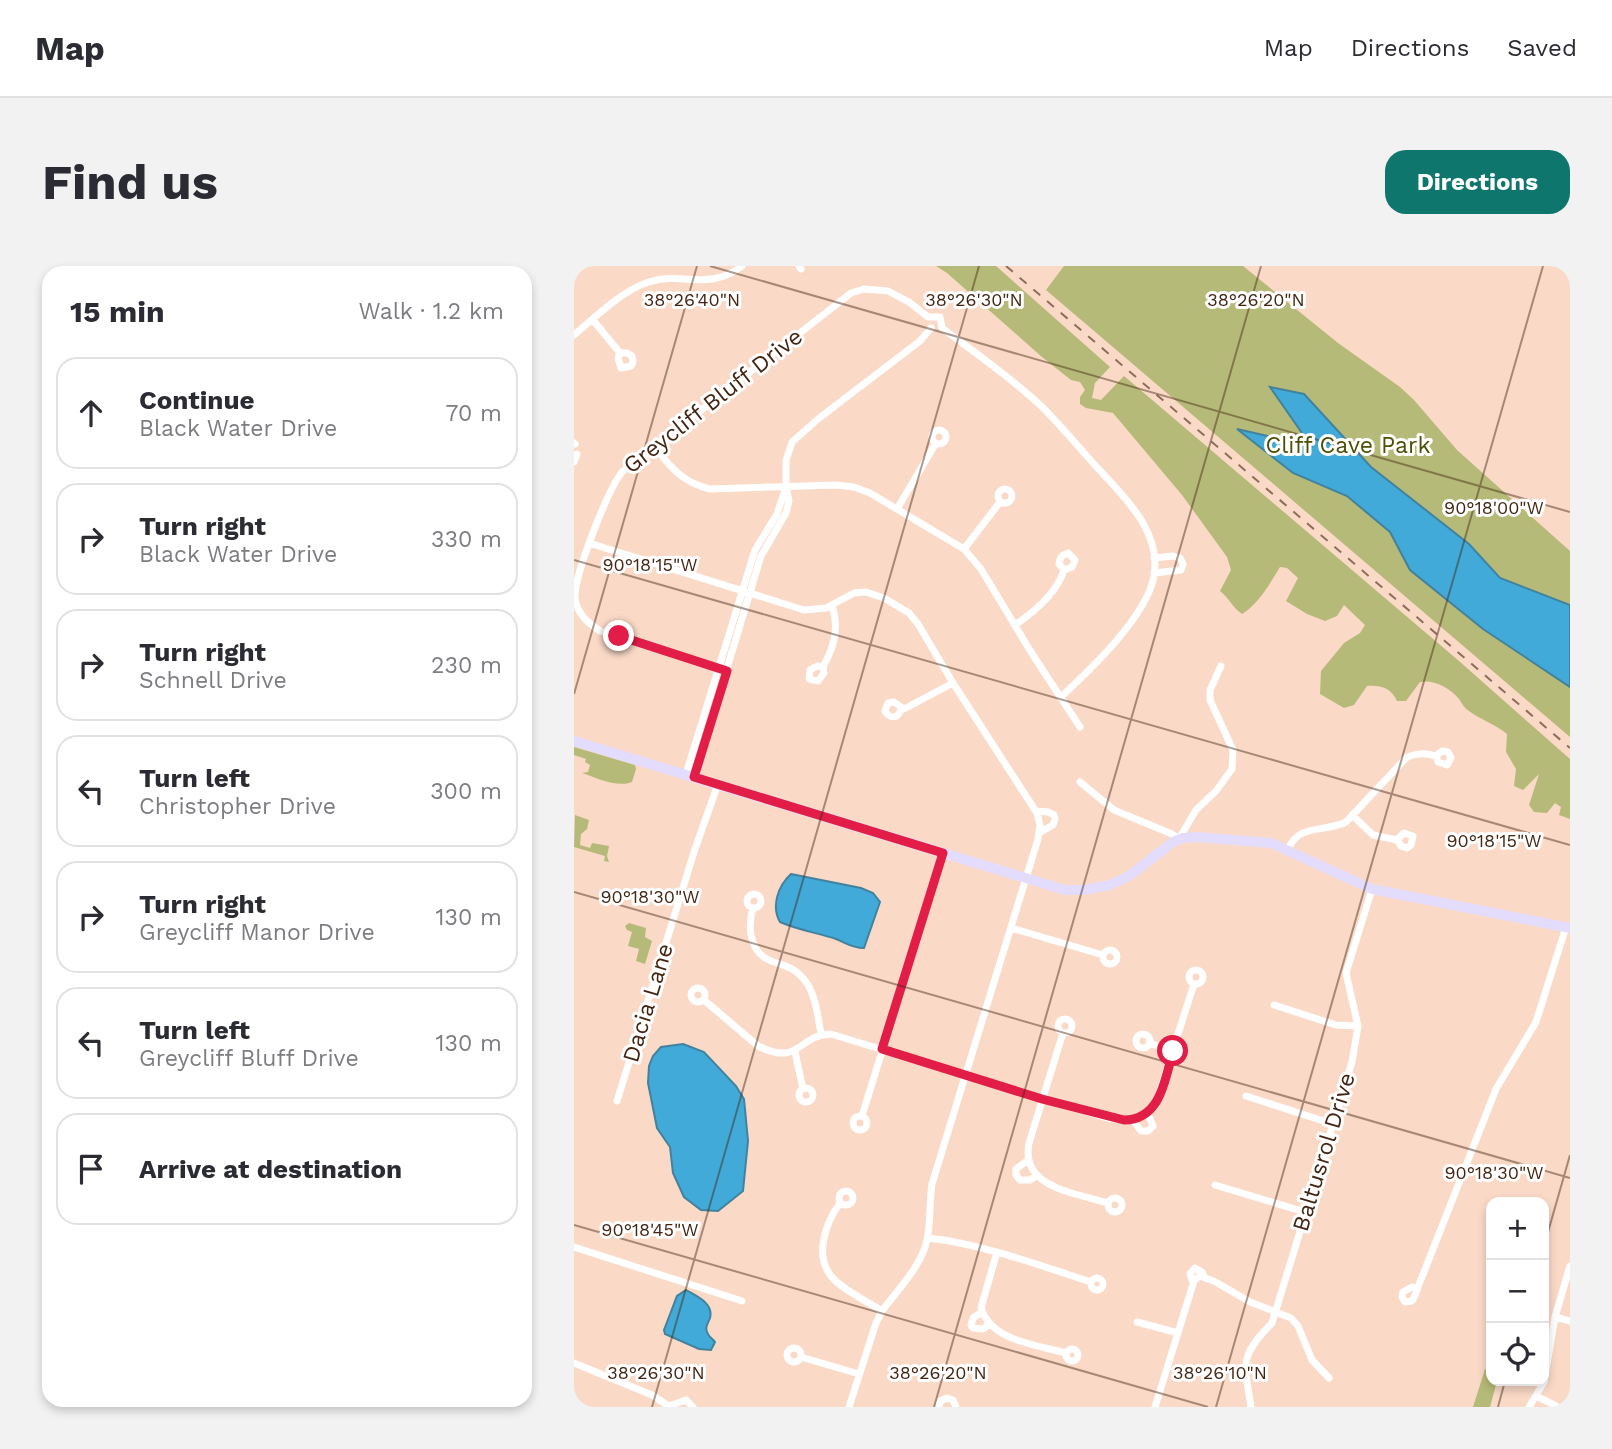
<!DOCTYPE html>
<html lang="en">
<head>
<meta charset="utf-8">
<style>
  body { margin:0; font-family:"Work Sans",sans-serif; background:#f2f2f3; color:#2b2b33 }
  .controls { position:absolute; right:21px; bottom:21px; display:grid; overflow:hidden; border-radius:14px; box-shadow:0 4px 10px #0003 }
  .controls button { width:63px; height:63px; display:grid; place-items:center; padding:0; border:0; border-bottom:2px solid #e1e1e2; background:#fff; color:#2b2b33; font:35px sans-serif }
  .stop { position:absolute; width:21px; height:21px; margin:-16px; border:5px solid #e11d48; border-radius:50%; background:#fff }
  .stop.end { background:#e11d48; border-color:#fff; box-shadow:0 2px 7px #0008 }
  .list { margin:0; padding:0; list-style:none }
  h2 { display:flex; justify-content:space-between; align-items:center; height:91px; margin:0; padding:0 28px; font-size:30px }
  h2 small { font-size:23px; font-weight:400; color:#7c7c81 }
  .list li { display:grid; grid-template-columns:46px 1fr auto; gap:21px; align-items:center; box-sizing:border-box; height:112px; margin:0 14px 14px; padding:0 14px; border:2px solid #e1e1e2; border-radius:21px }
  .list b { display:block; font-size:26px; white-space:nowrap }
  .list p { margin:0; font-size:23px; white-space:nowrap; color:#7c7c81 }
  .list em { font-size:23px; font-style:normal; color:#7c7c81 }
  .icon { flex:none; width:38px; height:38px; fill:none; stroke:currentColor; stroke-width:2; stroke-linecap:round; stroke-linejoin:round }
  .map { position:relative; flex:none; width:996px; height:1141px; overflow:hidden; border-radius:21px }
  header { display:flex; align-items:center; gap:42px; box-sizing:border-box; height:98px; padding:0 35px; background:#fff; border-bottom:2px solid #e1e1e2 }
  header strong { font-size:33px }
  nav { display:flex; gap:38px; margin-inline-start:auto; font-size:24px }
  .intro { display:flex; align-items:center; justify-content:space-between; box-sizing:border-box; height:168px; padding:0 42px }
  h1 { margin:0; font-size:49px }
  .button { padding:18px 32px; border-radius:21px; background:#0f766e; color:#fff; font-size:24px; font-weight:700 }
  main { display:flex; gap:42px; padding:0 42px }
  aside { flex:1; background:#fff; border-radius:21px; box-shadow:0 4px 10px #0003 }
  .map>svg:first-child { display:block }
</style>
</head>
<body>
<header>
<strong>Map</strong>
<nav><a>Map</a><a>Directions</a><a>Saved</a></nav>
</header>
<div class="intro"><h1>Find us</h1><a class="button">Directions</a></div>
<main>
<aside>
<h2>15 min<small>Walk · 1.2 km</small></h2>
<ul class="list">
<li><svg class="icon" aria-label="ahead" viewBox="0 0 24 24"><path d="M12 20V5M6 11l6-6 6 6"/></svg><div><b>Continue</b><p>Black Water Drive</p></div><em>70 m</em></li>
<li><svg class="icon" aria-label="right" viewBox="0 0 24 24"><path d="M7 20v-9h11M14 6l5 5-5 5"/></svg><div><b>Turn right</b><p>Black Water Drive</p></div><em>330 m</em></li>
<li><svg class="icon" aria-label="right" viewBox="0 0 24 24"><path d="M7 20v-9h11M14 6l5 5-5 5"/></svg><div><b>Turn right</b><p>Schnell Drive</p></div><em>230 m</em></li>
<li><svg class="icon" aria-label="left" viewBox="0 0 24 24"><path d="M17 20v-9H6M10 6l-5 5 5 5"/></svg><div><b>Turn left</b><p>Christopher Drive</p></div><em>300 m</em></li>
<li><svg class="icon" aria-label="right" viewBox="0 0 24 24"><path d="M7 20v-9h11M14 6l5 5-5 5"/></svg><div><b>Turn right</b><p>Greycliff Manor Drive</p></div><em>130 m</em></li>
<li><svg class="icon" aria-label="left" viewBox="0 0 24 24"><path d="M17 20v-9H6M10 6l-5 5 5 5"/></svg><div><b>Turn left</b><p>Greycliff Bluff Drive</p></div><em>130 m</em></li>
<li><svg class="icon" aria-label="arrive" viewBox="0 0 24 24"><path d="M6 21V4h12l-3 4 3 4H6"/></svg><div><b>Arrive at destination</b></div></li>
</ul>
</aside>
<div class="map">
<svg width="996" height="1141" viewBox="0 0 996 1141">
  <rect width="100%" height="100%" fill="#fad9c7"/>
  <!-- green -->
  <path fill="#b6ba78" d="M362 0H422L536 101 521 117 518 132 527 134 550 110 885 395 996 493V553L985 549 987 541 981 537 973 547 960 546 955 539 965 508 949 524 940 520 942 503 932 486 933 468C921 458 907 454 895 445 890 442 888 437 885 433 876 422 860 413 846 416L832 435H823C817 422 807 419 793 420L780 439 770 442 746 428 747 405 770 377 786 367 791 359 770 339 763 350 751 355 733 348 712 335 724 312 713 302 706 301C696 317 685 338 668 348 658 341 655 332 646 325L657 304 653 291 608 229 539 147 512 142 506 138V131L511 124 506 116 497 114 468 91 373 7Z
    M490 0H669L764 77 826 121 840 134 883 184 996 285V471L472 24Z
    M0 481 61 499 62 503 58 516C43 522 23 512 8 507L14 506 16 499 11 496 12 493 0 489Z
    M1 549 15 554 13 563 7 568 6 579 16 582 18 577 35 580 33 590 35 596 30 595 31 590 0 581Z
    M55 657 72 662 71 671 78 675 71 698 62 695 65 683 54 680 58 666 53 664 51 660Z
    M911 1103 917 1104V1115H923L916 1141H899Z"/>
  <!-- water -->
  <path fill="#41aad9" stroke="#42829d" stroke-width="2" d="M696 121 730 128 797 201 895 278 926 312 996 339V421L909 363 836 304 816 266 773 230 719 207 663 163 737 180Z
    M217 608 287 622 299 627 306 636 290 682C278 682 272 677 262 673 244 667 224 664 206 656 197 640 204 620 217 608Z
    M109 778 130 786 162 820 170 833 174 875 169 925 144 945 127 944 110 931 99 907 96 881 83 862 74 817 75 800 79 790 87 781Z
    M112 1024C122 1030 140 1037 136 1052 134 1058 130 1061 134 1068 135 1071 139 1073 141 1076L137 1084 125 1083 91 1068 90 1064 103 1030Z"/>
  <g fill="none" stroke-linecap="round" stroke-linejoin="round">
    <!-- street -->
    <path stroke="#fff" stroke-width="7" d="M225 0 227 3
      M19 54 46 87 44 92 47 102 57 100 59 96 58 90 53 87H46
      M0 69C20 52 50 23 75 16 110 5 134 26 168 0
      M358 171a7 7 0 1 1 14 0a7 7 0 1 1-14 0Z
      M0 177 1 178
      M80 180C96 201 109 217 136 223L262 219 280 221 296 227 390 283 407 303 457 386 506 461
      M0 196 3 188
      M424 230a7 7 0 1 1 14 0a7 7 0 1 1-14 0Z
      M323 243 362 177
      M15 277 230 344 252 342 280 327 292 326 310 332 335 347 344 358 379 417 463 547 466 559 464 573 358 918C355 937 357 956 353 974 347 1001 324 1023 308 1045 294 1036 267 1023 257 1010 240 989 252 956 266 937
      M390 283 426 236
      M580 292 599 290 606 292 609 298 607 304 580 307
      M441 359C460 346 483 327 490 304L498 301 501 294 494 287C488 289 486 291 485 298L490 304
      M249 401 243 400 236 404 235 413 244 415 250 407C248 399 251 398 254 391 262 374 264 357 258 340
      M153 405 26 365C13 356 3 348 1 332 0 309 33 226 48 206L277 27 290 23 314 25 335 36 354 51H366L368 62C400 86 435 110 465 138 484 156 501 177 519 197 547 228 588 263 580 310 573 350 517 403 487 431
      M328 443 323 450C317 452 314 450 311 445L314 437 320 436 330 443 379 417
      M112 508 181 284 203 248 212 221
      M120 511 187 290 212 247 215 235 212 220V195L218 176 244 153 346 75 357 62
      M506 516 540 544 598 568 605 573 622 544 642 525 658 503 659 484 636 434V424L647 400
      M462 545 474 546 480 549 481 553 479 559 465 567
      M778 549 799 569 823 574 830 567 839 570 837 579 833 582 827 580 823 574
      M714 584C724 557 750 567 772 556L833 491C844 487 851 487 862 490L864 496 873 499 877 492 874 486 868 485 862 490
      M173 635a7 7 0 1 1 14 0a7 7 0 1 1-14 0Z
      M179 642C174 658 175 682 191 692 208 701 219 698 232 716 242 730 244 752 247 768
      M437 662 529 689
      M529 691a7 7 0 1 1 14 0a7 7 0 1 1-14 0Z
      M615 711a7 7 0 1 1 14 0a7 7 0 1 1-14 0Z
      M117 729a7 7 0 1 1 14 0a7 7 0 1 1-14 0Z
      M130 734 184 780C227 801 223 769 257 768L533 852C553 855 566 856 581 840L620 718
      M700 739 762 759 784 760
      M484 760a7 7 0 1 1 14 0a7 7 0 1 1-14 0Z
      M489 767 455 877C446 922 502 927 534 937
      M562 775a7 7 0 1 1 14 0a7 7 0 1 1-14 0Z
      M575 777 599 785
      M221 786 229 823
      M225 829a7 7 0 1 1 14 0a7 7 0 1 1-14 0Z
      M672 830 759 858
      M43 835 121 583 144 518
      M279 857a7 7 0 1 1 14 0a7 7 0 1 1-14 0Z
      M288 850 369 588
      M559 854 567 865H574L579 860 574 848
      M453 895 442 903V909L446 914H456L462 910
      M641 919 731 946
      M265 932a7 7 0 1 1 14 0a7 7 0 1 1-14 0Z
      M534 939a7 7 0 1 1 14 0a7 7 0 1 1-14 0Z
      M354 972C409 978 464 999 517 1016
      M0 981 168 1035
      M423 986 407 1042C417 1075 463 1079 492 1087
      M517 1018a6 6 0 1 1 12 0a6 6 0 1 1-12 0Z
      M619 1017 616 1008 621 1002 628 1006 631 1012
      M842 1022 838 1021 829 1026 828 1031 831 1036 838 1035C843 1027 844 1019 848 1011L922 823 962 756 992 661
      M408 1046 399 1052 397 1059 399 1062 409 1063 415 1058
      M981 1051 996 1055
      M563 1056 604 1067
      M213 1089a7 7 0 1 1 14 0a7 7 0 1 1-14 0Z
      M492 1089a6 6 0 1 1 12 0a6 6 0 1 1-12 0Z
      M227 1091 285 1108
      M0 1097 78 1129 96 1141
      M962 1130 984 1141
      M95 1140 112 1134 119 1141
      M275 1141 302 1057 308 1045
      M365 1141 366 1135 373 1132 379 1134 382 1141
      M581 1141 620 1015 625 1010 640 1015 676 1036 717 1052 724 1060 738 1094 755 1112
      M677 1141C670 1096 665 1091 698 1057L778 796 784 760 772 707 798 623
      M955 1141 970 1116 981 1051 996 1000"/>
    <!-- secondary -->
    <path stroke="#e3dcfc" stroke-width="10" d="M0 475 491 624H509L536 619 555 610 599 576 609 572 623 571 697 577 798 623 996 662"/>
    <!-- rail -->
    <path stroke="#8d6e5b" stroke-width="2" stroke-dasharray="9 9" stroke-linecap="butt" d="M432 0 996 482"/>
  </g>
  <g fill="none" stroke-linecap="round" stroke-linejoin="round">
    <!-- route -->
    <path stroke="#e11d48" stroke-width="9" d="M45 370 153 405 120 511 369 587 308 783 468 833 550 854C587 854 591 813 599 785"/>
  </g>
  <!-- ticks -->
  <path fill="none" stroke="#432512" stroke-width="2" stroke-opacity="0.45" d="M136 0 996 246M0 294 996 579M0 428 123 0M0 626 996 912M0 959 634 1141M970 980 996 889M78 1141 405 0M360 1141 687 0M642 1141 969 0M924 1141 931 1115"/>
  <g text-anchor="middle" dominant-baseline="central" stroke-width="6" stroke-linejoin="round" paint-order="stroke">
    <!-- street labels -->
    <g font-size="23" fill="#432512" stroke="#fff">
      <text transform="translate(139 135) rotate(-38)">Greycliff Bluff Drive</text>
      <text transform="translate(74 737) rotate(-73)">Dacia Lane</text>
      <text transform="translate(750 886) rotate(-73)">Baltusrol Drive</text>
    </g>
    <!-- park labels -->
    <g font-size="23" fill="#4d4f05" stroke="#fff">
      <text x="774" y="179">Cliff Cave Park</text>
    </g>
  </g>
  <g font-size="18" text-anchor="middle" fill="#432512" stroke="#fff" stroke-width="6" stroke-linejoin="round" paint-order="stroke">
    <text x="118" y="40">38°26'40"N</text>
    <text x="400" y="40">38°26'30"N</text>
    <text x="682" y="40">38°26'20"N</text>
    <text x="920" y="248">90°18'00"W</text>
    <text x="76" y="305">90°18'15"W</text>
    <text x="920" y="581">90°18'15"W</text>
    <text x="76" y="637">90°18'30"W</text>
    <text x="920" y="913">90°18'30"W</text>
    <text x="76" y="970">90°18'45"W</text>
    <text x="82" y="1113">38°26'30"N</text>
    <text x="364" y="1113">38°26'20"N</text>
    <text x="646" y="1113">38°26'10"N</text>
  </g>
</svg>
<div class="controls">
<button>+</button>
<button>−</button>
<button><svg class="icon" aria-label="locate" viewBox="0 0 24 24"><circle cx="12" cy="12" r="6"/><path d="M12 2v4M12 18v4M2 12h4M18 12h4"/></svg></button>
</div>
<div class="stop" style="left:599px;top:785px"></div>
<div class="stop end" style="left:45px;top:370px"></div>
</div>
</main>
</body>
</html>
